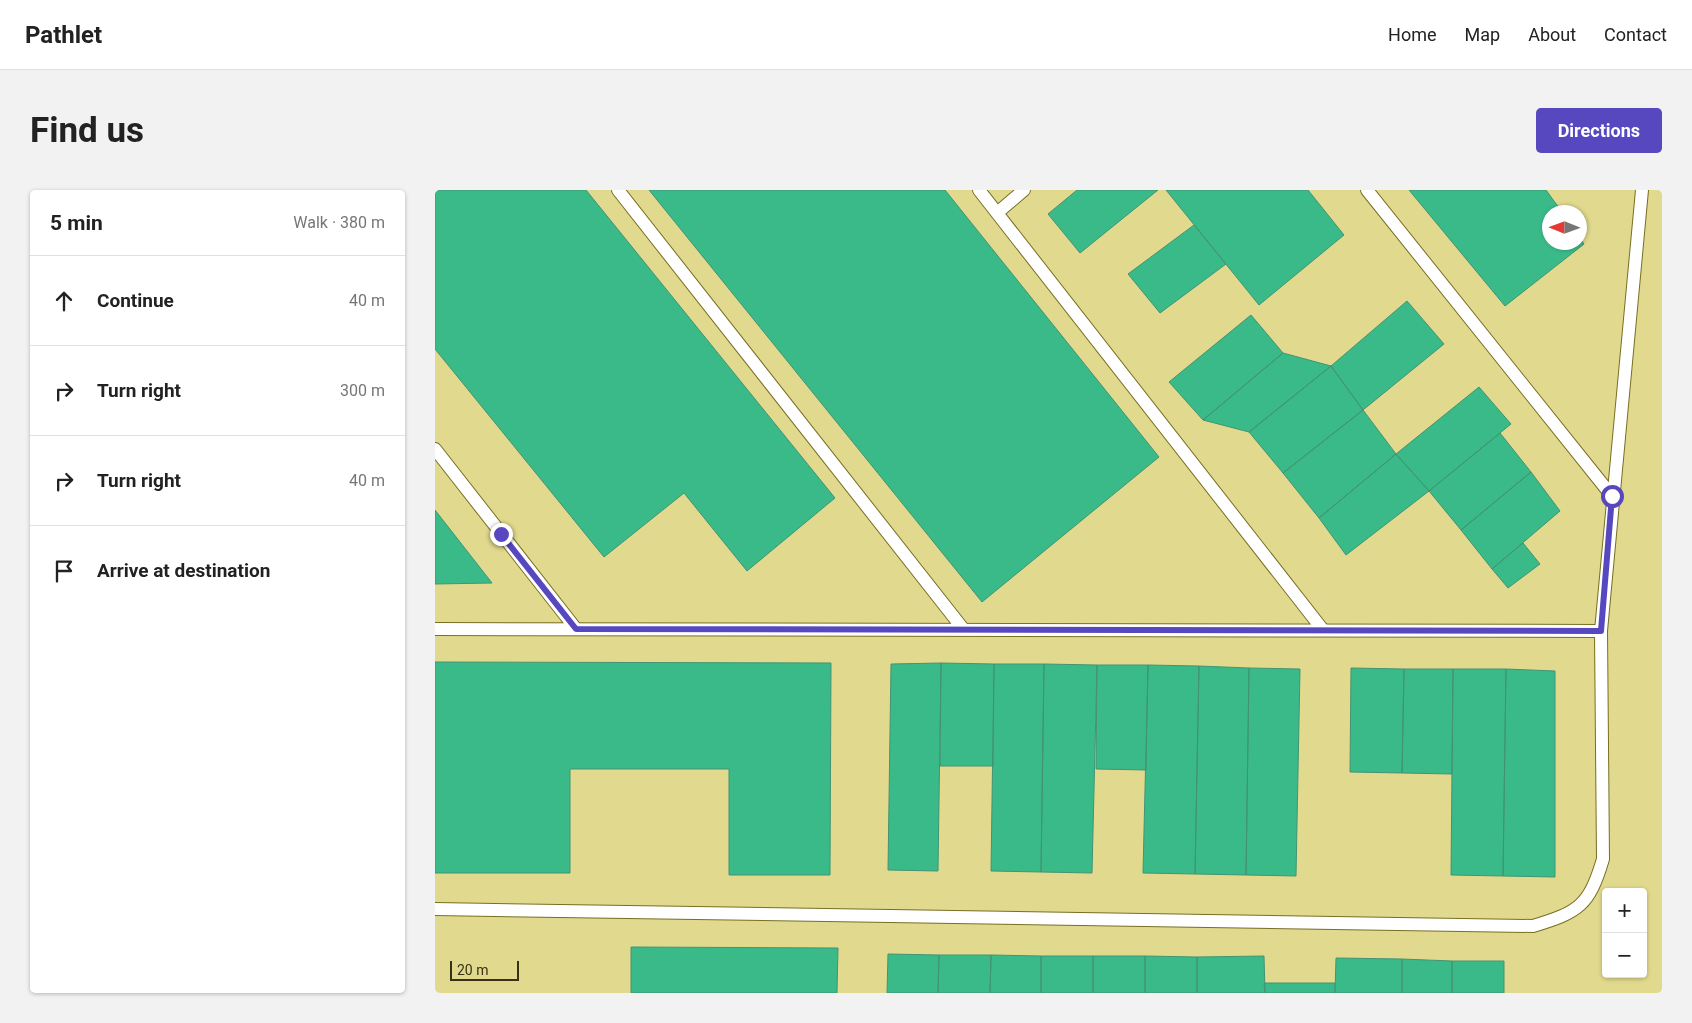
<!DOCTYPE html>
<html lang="en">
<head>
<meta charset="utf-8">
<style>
  body { margin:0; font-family:Roboto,sans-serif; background:#f2f2f2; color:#222 }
  .controls { position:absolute; right:15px; bottom:15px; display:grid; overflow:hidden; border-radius:5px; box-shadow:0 1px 4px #0004 }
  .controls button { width:45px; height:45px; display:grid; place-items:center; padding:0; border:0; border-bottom:1px solid #e0e0e0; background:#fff; color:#222; font:25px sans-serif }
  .compass { position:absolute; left:1107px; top:15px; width:45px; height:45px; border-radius:50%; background:#fff; box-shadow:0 1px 4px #0004; rotate:271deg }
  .scale { position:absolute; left:15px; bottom:12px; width:69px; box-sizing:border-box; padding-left:5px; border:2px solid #363213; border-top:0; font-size:14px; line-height:18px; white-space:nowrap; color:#363213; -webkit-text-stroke:4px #e1d98d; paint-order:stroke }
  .stop { position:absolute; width:15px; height:15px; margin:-11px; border:4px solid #5848c0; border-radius:50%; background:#fff }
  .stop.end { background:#5848c0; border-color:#fff; box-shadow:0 1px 5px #0008 }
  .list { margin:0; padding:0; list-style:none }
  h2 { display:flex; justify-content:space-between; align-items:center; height:65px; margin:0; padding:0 20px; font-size:21px }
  h2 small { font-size:16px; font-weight:400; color:#767676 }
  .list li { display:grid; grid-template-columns:32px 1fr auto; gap:15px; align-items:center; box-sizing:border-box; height:90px; padding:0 20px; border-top:1px solid #e0e0e0 }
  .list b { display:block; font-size:19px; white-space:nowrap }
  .list em { font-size:16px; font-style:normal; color:#767676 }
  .icon { flex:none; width:28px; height:28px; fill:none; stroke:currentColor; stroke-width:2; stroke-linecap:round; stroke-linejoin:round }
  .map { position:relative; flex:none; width:1227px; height:803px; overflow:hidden; border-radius:5px }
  header { display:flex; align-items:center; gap:30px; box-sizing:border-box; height:70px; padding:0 25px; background:#fff; border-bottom:1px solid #e0e0e0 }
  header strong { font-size:24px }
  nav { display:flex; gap:28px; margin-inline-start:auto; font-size:18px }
  .intro { display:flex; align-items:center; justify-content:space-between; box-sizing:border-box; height:120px; padding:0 30px }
  h1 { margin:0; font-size:35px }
  .button { padding:12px 22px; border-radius:5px; background:#5848c0; color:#fff; font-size:18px; font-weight:700 }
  main { display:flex; gap:30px; padding:0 30px }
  aside { flex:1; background:#fff; border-radius:5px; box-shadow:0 1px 4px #0004 }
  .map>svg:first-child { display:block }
</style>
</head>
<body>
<header>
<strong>Pathlet</strong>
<nav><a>Home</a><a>Map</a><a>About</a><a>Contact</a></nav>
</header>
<div class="intro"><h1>Find us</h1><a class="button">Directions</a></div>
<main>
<aside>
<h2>5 min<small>Walk · 380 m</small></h2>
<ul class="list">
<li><svg class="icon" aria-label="ahead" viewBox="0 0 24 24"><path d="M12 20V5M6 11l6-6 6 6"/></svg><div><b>Continue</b></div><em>40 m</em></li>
<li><svg class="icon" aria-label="right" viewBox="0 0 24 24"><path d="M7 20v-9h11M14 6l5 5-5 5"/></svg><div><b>Turn right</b></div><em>300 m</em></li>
<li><svg class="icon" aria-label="right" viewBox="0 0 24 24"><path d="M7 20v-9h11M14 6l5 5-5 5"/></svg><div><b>Turn right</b></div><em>40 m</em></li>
<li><svg class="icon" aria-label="arrive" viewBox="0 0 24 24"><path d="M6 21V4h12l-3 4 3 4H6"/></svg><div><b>Arrive at destination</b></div></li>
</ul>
</aside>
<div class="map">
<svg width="1227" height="803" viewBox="0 0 1227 803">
  <rect width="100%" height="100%" fill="#e1d98d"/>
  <!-- building -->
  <path fill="#3aba89" stroke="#429472" d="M0 0H151L400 308 312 381 249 303 169 367 0 159Z
    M214 0H510L724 267 547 412Z
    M642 0H723L645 63 613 24Z
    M731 0H873L909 45 824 115Z
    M974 0H1111L1127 22H1114V52H1144V47L1149 54 1070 116Z
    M759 35 791 74 725 123 693 84Z
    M972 111 1009 154 928 220 896 176Z
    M816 125 848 163 768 230 734 192Z
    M848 163 896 176 814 242 768 230Z
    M896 176 928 220 848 283 814 242Z
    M1044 197 1076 234 994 301 961 264Z
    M928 220 961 264 884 328 848 283Z
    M1065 243 1096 282 1026 340 994 301Z
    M961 264 994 301 911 365 884 328Z
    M1096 282 1125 321 1057 379 1026 340Z
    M0 320 57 393 0 394Z
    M1088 353 1105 374 1073 398 1057 379Z
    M0 472 396 473 395 685H294V579H135V683H0Z
    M506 473 559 474 558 576H505Z
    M506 473 503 681 453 680 456 474Z
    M559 474H609L606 682 556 681Z
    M609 474 662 475 657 683 606 682Z
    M662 475H713L711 580 661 579Z
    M713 475 764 476 760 684 708 683Z
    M764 476 814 478 811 685 760 684Z
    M814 478 865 479 861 686 811 685Z
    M916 478 969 479 967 583 915 582Z
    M969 479H1018L1017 584 967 583Z
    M1018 479H1071L1068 686 1016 685Z
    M1071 479 1120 481V687L1068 686Z
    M196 757 403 758 402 803H196Z
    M453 764 504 765 503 803H452Z
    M504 765H556L555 803H503Z
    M556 765 606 766V803H555Z
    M606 766H658V803H606Z
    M658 766H710V803H658Z
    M710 766 762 767V803H710Z
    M829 766 830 803H762V767Z
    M901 768 967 769V803H900Z
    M967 769 1017 771V803H967Z
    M1017 771H1069V803H1017Z
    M829 793H900V803H830Z"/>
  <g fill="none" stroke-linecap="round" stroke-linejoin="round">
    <defs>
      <path id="lane" d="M183 0 529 440
        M544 0 888 440
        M932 0 1177 306
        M562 23 589 0
        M0 259 141 439
        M0 439 1166 441
        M0 719 1098 736C1144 722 1154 716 1168 669L1166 441 1207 0"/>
    </defs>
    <!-- lane casing -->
    <use href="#lane" stroke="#776f22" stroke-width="14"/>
    <!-- lane -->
    <use href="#lane" stroke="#fff" stroke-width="12"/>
  </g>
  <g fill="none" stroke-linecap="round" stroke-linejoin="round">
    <!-- route -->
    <path stroke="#5848c0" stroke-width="6" d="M66 344 141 439 1166 441 1177 306"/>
  </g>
</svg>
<div class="controls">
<button>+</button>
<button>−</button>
</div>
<svg class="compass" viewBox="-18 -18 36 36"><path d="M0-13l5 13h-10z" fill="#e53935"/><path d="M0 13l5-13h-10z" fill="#767676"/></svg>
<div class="scale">20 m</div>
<div class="stop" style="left:1177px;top:306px"></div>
<div class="stop end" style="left:66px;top:344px"></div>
</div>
</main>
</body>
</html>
